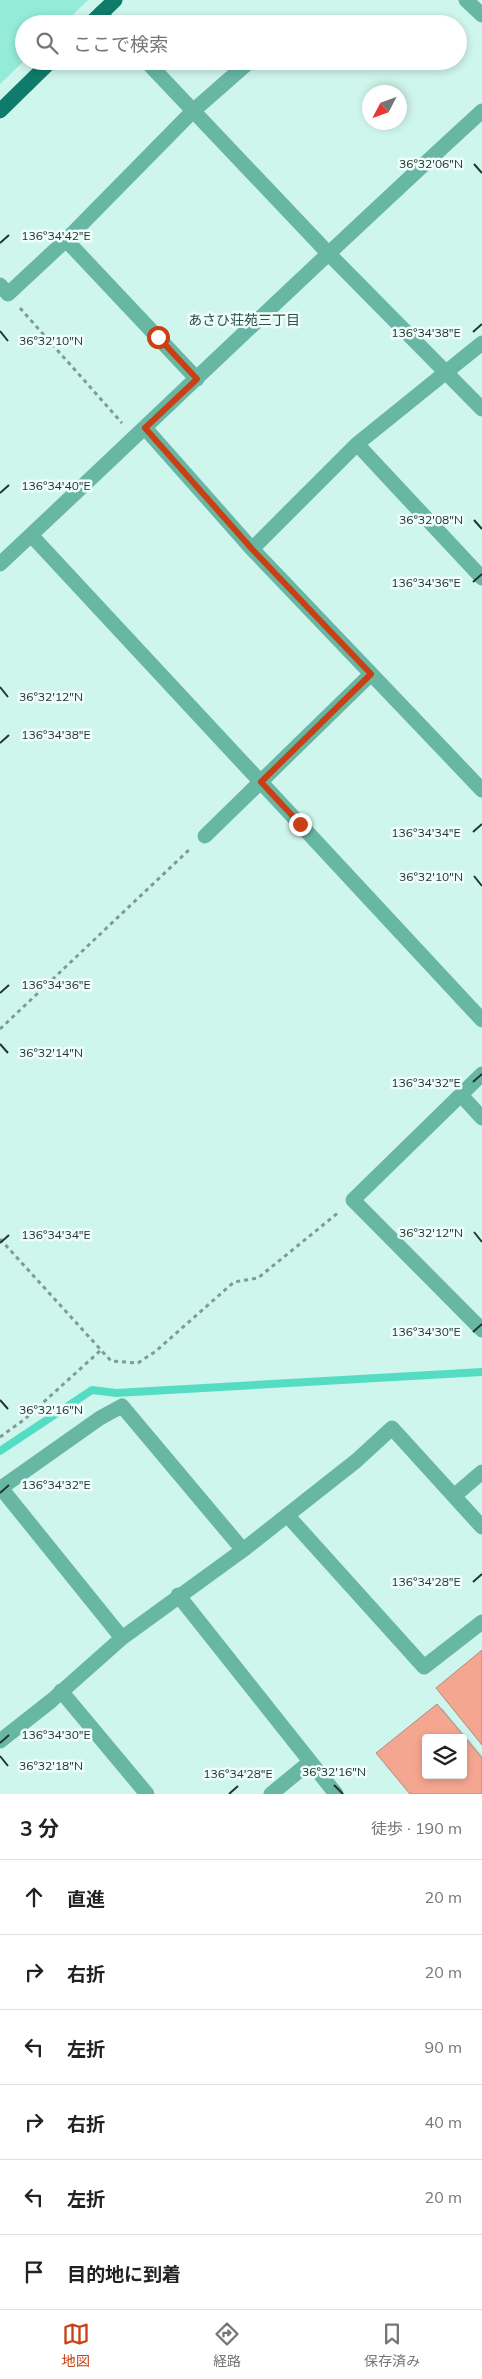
<!DOCTYPE html>
<html lang="ja">
<head>
<meta charset="utf-8">
<style>
  body { margin:0; font-family:Mulish,"Noto Sans JP",sans-serif; background:#f2f2f2; color:#222 }
  .controls { position:absolute; right:15px; bottom:15px; display:grid; overflow:hidden; border-radius:5px; box-shadow:0 2px 8px #0003 }
  .controls button { width:45px; height:45px; display:grid; place-items:center; padding:0; border:0; border-bottom:1px solid #e0e0e0; background:#fff; color:#222; font:25px sans-serif }
  .compass { position:absolute; left:362px; top:85px; width:45px; height:45px; border-radius:50%; background:#fff; box-shadow:0 2px 8px #0003; rotate:229deg }
  .stop { position:absolute; width:15px; height:15px; margin:-11px; border:4px solid #c84013; border-radius:50%; background:#fff }
  .stop.end { background:#c84013; border-color:#fff; box-shadow:0 1px 5px #0008 }
  .list { margin:0; padding:0; list-style:none }
  h2 { display:flex; justify-content:space-between; align-items:center; height:65px; margin:0; padding:0 20px; font-size:21px }
  h2 small { font-size:16px; font-weight:400; color:#767676 }
  .list li { display:grid; grid-template-columns:32px 1fr auto; gap:15px; align-items:center; box-sizing:border-box; height:75px; padding:0 20px; border-top:1px solid #e0e0e0 }
  .list b { display:block; font-size:19px; white-space:nowrap }
  .list em { font-size:16px; font-style:normal; color:#767676 }
  .icon { flex:none; width:28px; height:28px; fill:none; stroke:currentColor; stroke-width:2; stroke-linecap:round; stroke-linejoin:round }
  .map { position:relative; flex:none; width:482px; height:1794px; overflow:hidden }
  .search { position:absolute; background:#fff; box-shadow:0 2px 8px #0003; left:15px; right:15px; top:15px; height:55px; display:flex; align-items:center; gap:12px; box-sizing:border-box; padding:0 18px; border-radius:28px; color:#767676; font-size:19px }
  .sheet { height:515px; background:#fff }
  nav { display:flex; justify-content:space-around; align-items:center; box-sizing:border-box; height:70px; border-top:1px solid #e0e0e0; background:#fff; font-size:14px; color:#767676 }
  nav a { display:grid; justify-items:center; gap:2px }
  nav .on { color:#c84013 }
  .map>svg:first-child { display:block }
</style>
</head>
<body>
<div class="map">
<svg width="482" height="1794" viewBox="0 0 482 1794">
  <defs>
    <filter id="shadow"><feDropShadow dx="4.5" dy="4.5" stdDeviation="0" flood-color="#0004"/></filter>
  </defs>
  <rect width="100%" height="100%" fill="#cff6ec"/>
  <!-- green -->
  <path fill="#94ecd8" d="M0 0H88L63 24H24V61L0 84Z"/>
  <g fill="none" stroke-linecap="round" stroke-linejoin="round">
    <!-- stream -->
    <path stroke="#55ddc3" stroke-width="8" d="M0 1451 92 1390 116 1393 482 1372"/>
  </g>
  <!-- building -->
  <path fill="#f5a690" stroke="#ae8d83" fill-rule="evenodd" filter="url(#shadow)" d="M482 1650V1745L436 1688Z
    M437 1704 482 1758V1794H410L376 1753ZM426 1738H463V1775H426Z"/>
  <g fill="none" stroke-linecap="round" stroke-linejoin="round">
    <!-- path -->
    <path stroke="#7f9b94" stroke-width="3" stroke-dasharray="4 4" stroke-linecap="butt" d="M20 308 122 423
      M0 1029 190 849
      M0 1239 111 1361 138 1363 156 1351 234 1282 258 1278 339 1212
      M0 1437 25 1419 101 1350"/>
    <!-- minor -->
    <path stroke="#68b7a5" stroke-width="15" d="M466 0 482 15
      M101 13 110 24
      M146 61 328 253 482 409
      M0 285 8 294 66 240
      M482 343 357 444 252 549 482 790
      M197 379 66 240 193 111 250 61
      M145 428 252 549
      M357 444 482 578
      M31 535 482 1020
      M0 564C161 413 319 260 482 111
      M205 836 371 674
      M482 1074 353 1200 482 1330
      M461 1095 482 1118
      M454 1496 482 1472
      M287 1515 424 1667 482 1622
      M178 1595 336 1794
      M122 1638 243 1550
      M61 1691 147 1794
      M0 1741 51 1701 122 1638 1 1488 100 1418 122 1406 243 1550 356 1461 392 1428 482 1527
      M271 1794 310 1762"/>
    <!-- major -->
    <path stroke="#0f7c6b" stroke-width="15" d="M90 24 115 0
      M0 111 51 61"/>
  </g>
  <g fill="none" stroke-linecap="round" stroke-linejoin="round">
    <!-- route -->
    <path stroke="#c84013" stroke-width="6" d="M158 337 197 379 145 428 252 549 371 674 261 782 300 824"/>
  </g>
  <!-- ticks -->
  <path fill="none" stroke="#24332f" stroke-width="2" d="M474 164 482 173M0 243 9 235M0 331 8 341M473 332 482 324M0 493 9 485M474 520 482 529M473 582 482 574M0 687 8 697M0 743 9 735M473 832 482 824M474 876 482 886M0 993 9 985M0 1044 8 1053M473 1082 482 1074M474 1232 482 1242M0 1243 9 1235M473 1332 482 1324M0 1400 8 1409M0 1493 9 1485M473 1582 482 1574M0 1743 9 1735M0 1756 8 1766M334 1785 343 1794M229 1794 238 1786"/>
  <g text-anchor="middle" dominant-baseline="central" stroke-width="5" stroke-linejoin="round" paint-order="stroke">
    <!-- neighbourhood labels -->
    <g font-size="14" fill="#2e5149" stroke="#eefefa">
      <text x="244" y="320">あさひ荘苑三丁目</text>
    </g>
  </g>
  <g font-size="12" text-anchor="middle" fill="#24332f" stroke="#eefefa" stroke-width="5" stroke-linejoin="round" paint-order="stroke">
    <text x="431" y="168">36°32'06"N</text>
    <text x="56" y="240">136°34'42"E</text>
    <text x="426" y="337">136°34'38"E</text>
    <text x="51" y="345">36°32'10"N</text>
    <text x="56" y="490">136°34'40"E</text>
    <text x="431" y="524">36°32'08"N</text>
    <text x="426" y="587">136°34'36"E</text>
    <text x="51" y="701">36°32'12"N</text>
    <text x="56" y="739">136°34'38"E</text>
    <text x="426" y="837">136°34'34"E</text>
    <text x="431" y="881">36°32'10"N</text>
    <text x="56" y="989">136°34'36"E</text>
    <text x="51" y="1057">36°32'14"N</text>
    <text x="426" y="1087">136°34'32"E</text>
    <text x="431" y="1237">36°32'12"N</text>
    <text x="56" y="1239">136°34'34"E</text>
    <text x="426" y="1336">136°34'30"E</text>
    <text x="51" y="1414">36°32'16"N</text>
    <text x="56" y="1489">136°34'32"E</text>
    <text x="426" y="1586">136°34'28"E</text>
    <text x="56" y="1739">136°34'30"E</text>
    <text x="51" y="1770">36°32'18"N</text>
    <text x="334" y="1776">36°32'16"N</text>
    <text x="238" y="1778">136°34'28"E</text>
  </g>
</svg>
<div class="controls">
<button><svg class="icon" aria-label="layers" viewBox="0 0 24 24"><path d="M12 4l9 5-9 5-9-5zM3 14l9 5 9-5"/></svg></button>
</div>
<svg class="compass" viewBox="-18 -18 36 36"><path d="M0-13l5 13h-10z" fill="#e53935"/><path d="M0 13l5-13h-10z" fill="#767676"/></svg>
<div class="stop" style="left:158px;top:337px"></div>
<div class="stop end" style="left:300px;top:824px"></div>
<div class="search"><svg class="icon" aria-label="search" viewBox="0 0 24 24"><circle cx="10" cy="10" r="6"/><path d="M15 15l6 6"/></svg>ここで検索</div>
</div>
<section class="sheet">
<h2>3 分<small>徒歩 · 190 m</small></h2>
<ul class="list">
<li><svg class="icon" aria-label="ahead" viewBox="0 0 24 24"><path d="M12 20V5M6 11l6-6 6 6"/></svg><div><b>直進</b></div><em>20 m</em></li>
<li><svg class="icon" aria-label="right" viewBox="0 0 24 24"><path d="M7 20v-9h11M14 6l5 5-5 5"/></svg><div><b>右折</b></div><em>20 m</em></li>
<li><svg class="icon" aria-label="left" viewBox="0 0 24 24"><path d="M17 20v-9H6M10 6l-5 5 5 5"/></svg><div><b>左折</b></div><em>90 m</em></li>
<li><svg class="icon" aria-label="right" viewBox="0 0 24 24"><path d="M7 20v-9h11M14 6l5 5-5 5"/></svg><div><b>右折</b></div><em>40 m</em></li>
<li><svg class="icon" aria-label="left" viewBox="0 0 24 24"><path d="M17 20v-9H6M10 6l-5 5 5 5"/></svg><div><b>左折</b></div><em>20 m</em></li>
<li><svg class="icon" aria-label="arrive" viewBox="0 0 24 24"><path d="M6 21V4h12l-3 4 3 4H6"/></svg><div><b>目的地に到着</b></div></li>
</ul>
</section>
<nav>
<a class="on"><svg class="icon" aria-label="map" viewBox="0 0 24 24"><path d="M3 6l6-2 6 2 6-2v14l-6 2-6-2-6 2zM9 4v14M15 6v14"/></svg>地図</a>
<a><svg class="icon" aria-label="directions" viewBox="0 0 24 24"><path d="M12 3l9 9-9 9-9-9zM9 14v-3h6M13 9l2 2-2 2"/></svg>経路</a>
<a><svg class="icon" aria-label="saved" viewBox="0 0 24 24"><path d="M7 4h10v16l-5-4-5 4z"/></svg>保存済み</a>
</nav>
</body>
</html>
